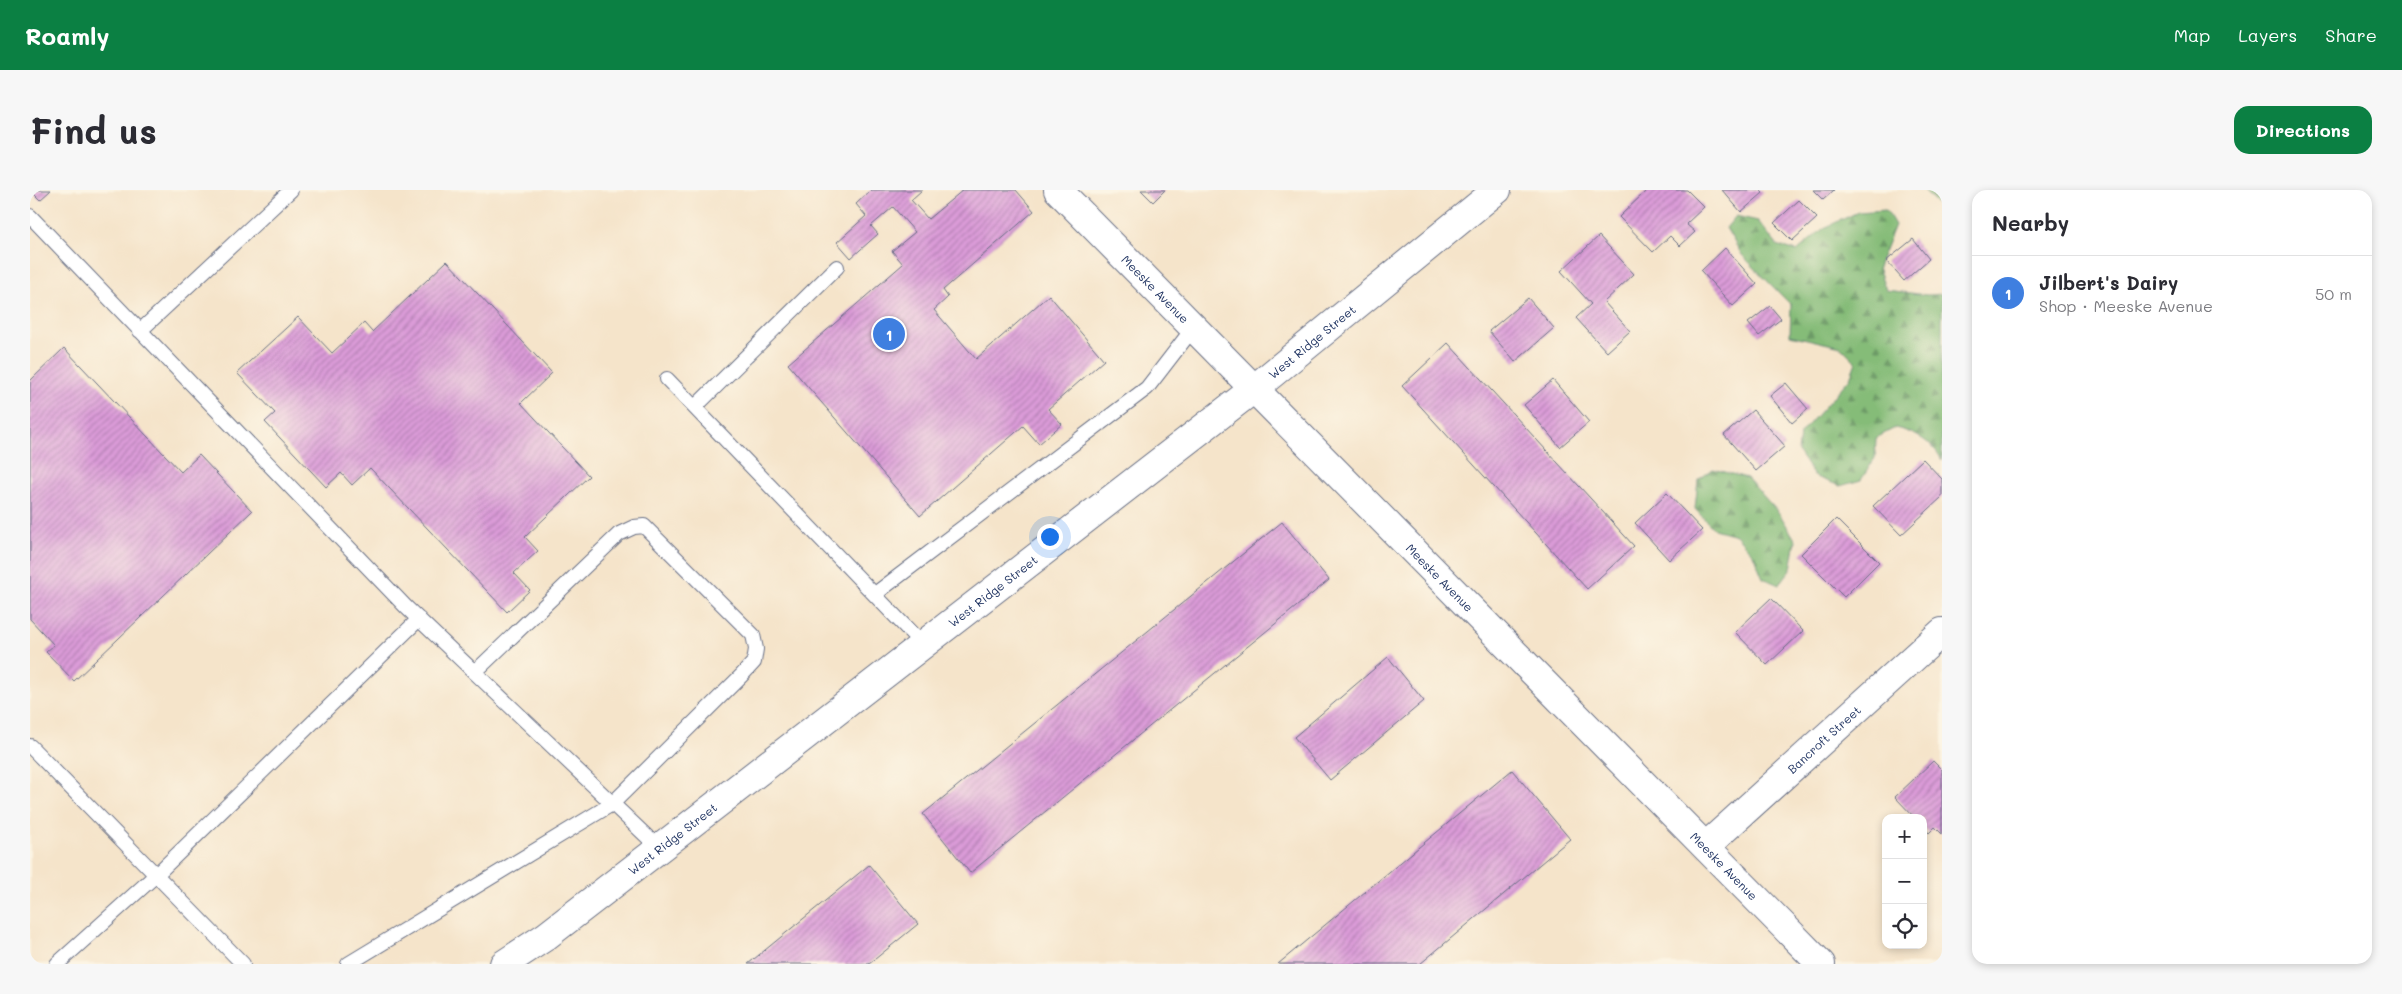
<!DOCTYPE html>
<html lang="en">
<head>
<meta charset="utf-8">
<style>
  body { margin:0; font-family:Mali,sans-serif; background:#f7f7f7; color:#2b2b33 }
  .controls { position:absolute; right:15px; bottom:15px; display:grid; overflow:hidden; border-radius:10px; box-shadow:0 2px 8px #0003 }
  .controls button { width:45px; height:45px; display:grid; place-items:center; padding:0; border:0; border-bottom:1px solid #e1e1e2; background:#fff; color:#2b2b33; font:25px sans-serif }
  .you { position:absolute; left:1019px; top:346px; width:18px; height:18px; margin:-12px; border:4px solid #fff; border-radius:50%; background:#1a73e8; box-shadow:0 0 0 8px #1a73e833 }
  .badge { display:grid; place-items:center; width:32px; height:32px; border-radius:50%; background:#0b8043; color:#fff; font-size:16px; font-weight:700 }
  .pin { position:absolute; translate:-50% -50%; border:2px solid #fff; box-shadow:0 1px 5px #0006 }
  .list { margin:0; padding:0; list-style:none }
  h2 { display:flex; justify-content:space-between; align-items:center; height:65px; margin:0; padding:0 20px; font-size:21px }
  h2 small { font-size:16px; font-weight:400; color:#7c7c81 }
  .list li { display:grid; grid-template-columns:32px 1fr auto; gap:15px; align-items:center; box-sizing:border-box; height:75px; padding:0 20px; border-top:1px solid #e1e1e2 }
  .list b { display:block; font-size:19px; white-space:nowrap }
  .list p { margin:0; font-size:16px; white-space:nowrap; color:#7c7c81 }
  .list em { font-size:16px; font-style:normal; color:#7c7c81 }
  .icon { flex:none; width:28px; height:28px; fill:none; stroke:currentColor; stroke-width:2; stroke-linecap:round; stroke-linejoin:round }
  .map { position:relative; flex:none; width:1912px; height:774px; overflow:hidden; border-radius:15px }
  header { display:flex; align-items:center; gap:30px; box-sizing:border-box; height:70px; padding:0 25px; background:#0b8043; color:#fff }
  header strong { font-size:24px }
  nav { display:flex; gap:28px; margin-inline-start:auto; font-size:18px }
  .intro { display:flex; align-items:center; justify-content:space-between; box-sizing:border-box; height:120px; padding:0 30px }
  h1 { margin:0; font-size:35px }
  .button { padding:12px 22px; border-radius:15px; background:#0b8043; color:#fff; font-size:18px; font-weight:700 }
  main { display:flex; gap:30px; padding:0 30px }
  aside { flex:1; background:#fff; border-radius:15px; box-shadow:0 2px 8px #0003 }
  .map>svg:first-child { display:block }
</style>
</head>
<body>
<header>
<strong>Roamly</strong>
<nav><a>Map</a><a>Layers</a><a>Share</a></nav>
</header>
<div class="intro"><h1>Find us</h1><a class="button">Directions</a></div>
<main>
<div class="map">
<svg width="1912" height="774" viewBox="0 0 1912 774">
  <defs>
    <pattern id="forest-firs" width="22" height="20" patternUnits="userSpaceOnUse" patternTransform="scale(1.25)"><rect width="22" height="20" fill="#85bc78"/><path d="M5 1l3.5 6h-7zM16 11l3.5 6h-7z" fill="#6c9966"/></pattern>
    <pattern id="building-hatch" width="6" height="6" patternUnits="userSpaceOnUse" patternTransform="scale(1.25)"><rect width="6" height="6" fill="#db9bd8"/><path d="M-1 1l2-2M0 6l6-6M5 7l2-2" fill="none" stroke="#b17fb2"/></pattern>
  </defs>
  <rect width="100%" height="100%" fill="#fcf5e5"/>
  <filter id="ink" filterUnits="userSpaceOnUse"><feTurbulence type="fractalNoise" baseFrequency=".02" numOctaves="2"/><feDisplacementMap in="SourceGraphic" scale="10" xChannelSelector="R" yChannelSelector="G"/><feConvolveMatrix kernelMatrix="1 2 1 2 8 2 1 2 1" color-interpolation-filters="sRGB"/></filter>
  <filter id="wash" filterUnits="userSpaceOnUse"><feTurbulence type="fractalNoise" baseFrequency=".0096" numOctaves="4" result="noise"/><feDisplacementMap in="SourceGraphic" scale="20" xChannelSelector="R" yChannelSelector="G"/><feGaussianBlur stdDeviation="1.12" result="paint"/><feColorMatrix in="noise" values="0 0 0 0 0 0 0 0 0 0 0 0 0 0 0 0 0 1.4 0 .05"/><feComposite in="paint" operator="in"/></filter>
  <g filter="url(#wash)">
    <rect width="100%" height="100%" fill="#f5e4ca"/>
    <!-- forest -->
    <path fill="url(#forest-firs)" stroke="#50766b" d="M1894 0H1912V19Z
      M1856 20 1865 35 1848 77 1856 100 1897 105 1912 104V270C1903 252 1884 242 1865 238L1846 248 1845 268 1831 290 1810 296 1784 286 1768 262 1770 244 1820 188 1826 172 1811 157 1760 145 1761 115 1712 65 1696 38 1706 26 1728 31 1747 55 1767 61 1794 38 1828 22Z
      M1683 279 1717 288 1749 323 1766 351 1761 379 1749 395 1733 388 1723 364 1706 345 1684 339 1665 319 1668 290Z"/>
    <g id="blocks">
      <!-- building -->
      <path fill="url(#building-hatch)" d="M0 0H21L10 10Z
        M841 0H892L881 10 898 29 933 0H986L1004 21 913 100 918 107 904 120 946 169 1019 105 1074 170 1018 219 1032 234 1009 254 993 236 890 326 758 174 873 74 862 61 885 42 863 17 841 36 848 44 821 68 807 52 836 26 826 14Z
        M1111 0H1135L1123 12Z
        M1617 0H1657L1674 17 1656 34 1665 42 1650 56 1640 46 1623 62 1589 27Z
        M1692 0H1730L1733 3 1711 22Z
        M1783 0H1804L1793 10Z
        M1769 10 1787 28 1762 51 1744 33Z
        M1569 46 1604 84 1574 112 1600 141 1577 162 1546 128 1561 114 1531 81Z
        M1883 49 1899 69 1874 91 1856 71Z
        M1695 58 1727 94 1703 116 1671 81Z
        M417 71 522 183 491 213 559 286 495 347 508 361 484 383 500 400 477 422 340 278 322 295 311 283 296 297 235 232 245 223 207 183 268 127 302 163 334 133 342 142Z
        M1498 108 1524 138 1485 172 1459 141Z
        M1740 116 1751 129 1729 146 1718 133Z
        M1418 153 1604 356 1557 399 1372 196Z
        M34 158 151 282 169 265 222 321 44 491 16 462 24 455 0 429V191Z
        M1523 190 1559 232 1530 257 1494 215Z
        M1756 193 1778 219 1762 233 1740 206Z
        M1723 220 1755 256 1726 281 1694 245Z
        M1893 269 1912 289V307L1871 345 1843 316Z
        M1637 303 1672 340 1639 370 1605 333Z
        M1806 329 1849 372 1814 407 1771 364Z
        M1252 332 1299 390 940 683 893 624Z
        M1741 408 1773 441 1737 475 1705 442Z
        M1358 467 1394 511 1300 590 1264 547Z
        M1903 571 1912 580V644L1905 637 1899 643 1893 637V628H1885L1865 607Z
        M1482 580 1540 649 1390 774H1248Z
        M839 675 888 734 839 774H718Z"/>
    </g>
  </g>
  <g filter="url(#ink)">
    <use href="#blocks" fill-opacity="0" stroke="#676e84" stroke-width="1"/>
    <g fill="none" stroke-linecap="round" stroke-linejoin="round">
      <defs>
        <path id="service" d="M0 26 376 417 630 659
          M110 141 261 0
          M637 189 893 455
          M665 217 807 77
          M845 404 1117 198 1164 137
          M0 556 213 774
          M27 774 126 685 389 429
          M318 774 582 614 711 486 724 472 726 459 723 445 614 336 604 337 589 344 445 482"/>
        <g id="minor">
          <path id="s1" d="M1676 656 1912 442"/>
        </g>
        <g id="tertiary">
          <path id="s2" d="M1028 0 1791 774"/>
          <path id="s3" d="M474 774 515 747 1225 198 1467 0"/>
        </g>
      </defs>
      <!-- service casing -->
      <use href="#service" stroke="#676e84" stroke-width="16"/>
      <!-- minor casing -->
      <use href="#minor" stroke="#676e84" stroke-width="30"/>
      <!-- tertiary casing -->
      <use href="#tertiary" stroke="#676e84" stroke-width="30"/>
      <!-- service -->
      <use href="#service" stroke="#fff" stroke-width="14"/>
      <!-- minor -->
      <use href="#minor" stroke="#fff" stroke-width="28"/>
      <!-- tertiary -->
      <use href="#tertiary" stroke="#fff" stroke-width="28"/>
    </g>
  </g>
  <g text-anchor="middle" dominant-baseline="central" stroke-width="5" stroke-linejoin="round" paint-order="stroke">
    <!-- street labels -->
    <g font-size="12" fill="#1b2f5e" stroke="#fcf5e5">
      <text stroke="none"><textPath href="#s2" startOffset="139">Meeske Avenue</textPath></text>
      <text stroke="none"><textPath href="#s3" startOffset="1020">West Ridge Street</textPath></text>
      <text stroke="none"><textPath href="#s2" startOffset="544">Meeske Avenue</textPath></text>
      <text stroke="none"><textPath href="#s3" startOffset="615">West Ridge Street</textPath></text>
      <text stroke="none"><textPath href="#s1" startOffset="159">Bancroft Street</textPath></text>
      <text stroke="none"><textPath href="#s3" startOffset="210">West Ridge Street</textPath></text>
      <text stroke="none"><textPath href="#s2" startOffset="949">Meeske Avenue</textPath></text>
    </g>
  </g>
</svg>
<div class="controls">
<button>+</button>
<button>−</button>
<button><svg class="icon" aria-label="locate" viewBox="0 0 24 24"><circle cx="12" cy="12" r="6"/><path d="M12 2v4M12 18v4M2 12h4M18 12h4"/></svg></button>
</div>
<div class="you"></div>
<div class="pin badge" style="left:859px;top:144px;background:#3f7fe0">1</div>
</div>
<aside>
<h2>Nearby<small></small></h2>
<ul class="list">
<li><span class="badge" style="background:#3f7fe0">1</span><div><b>Jilbert's Dairy</b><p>Shop · Meeske Avenue</p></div><em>50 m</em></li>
</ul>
</aside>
</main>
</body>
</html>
